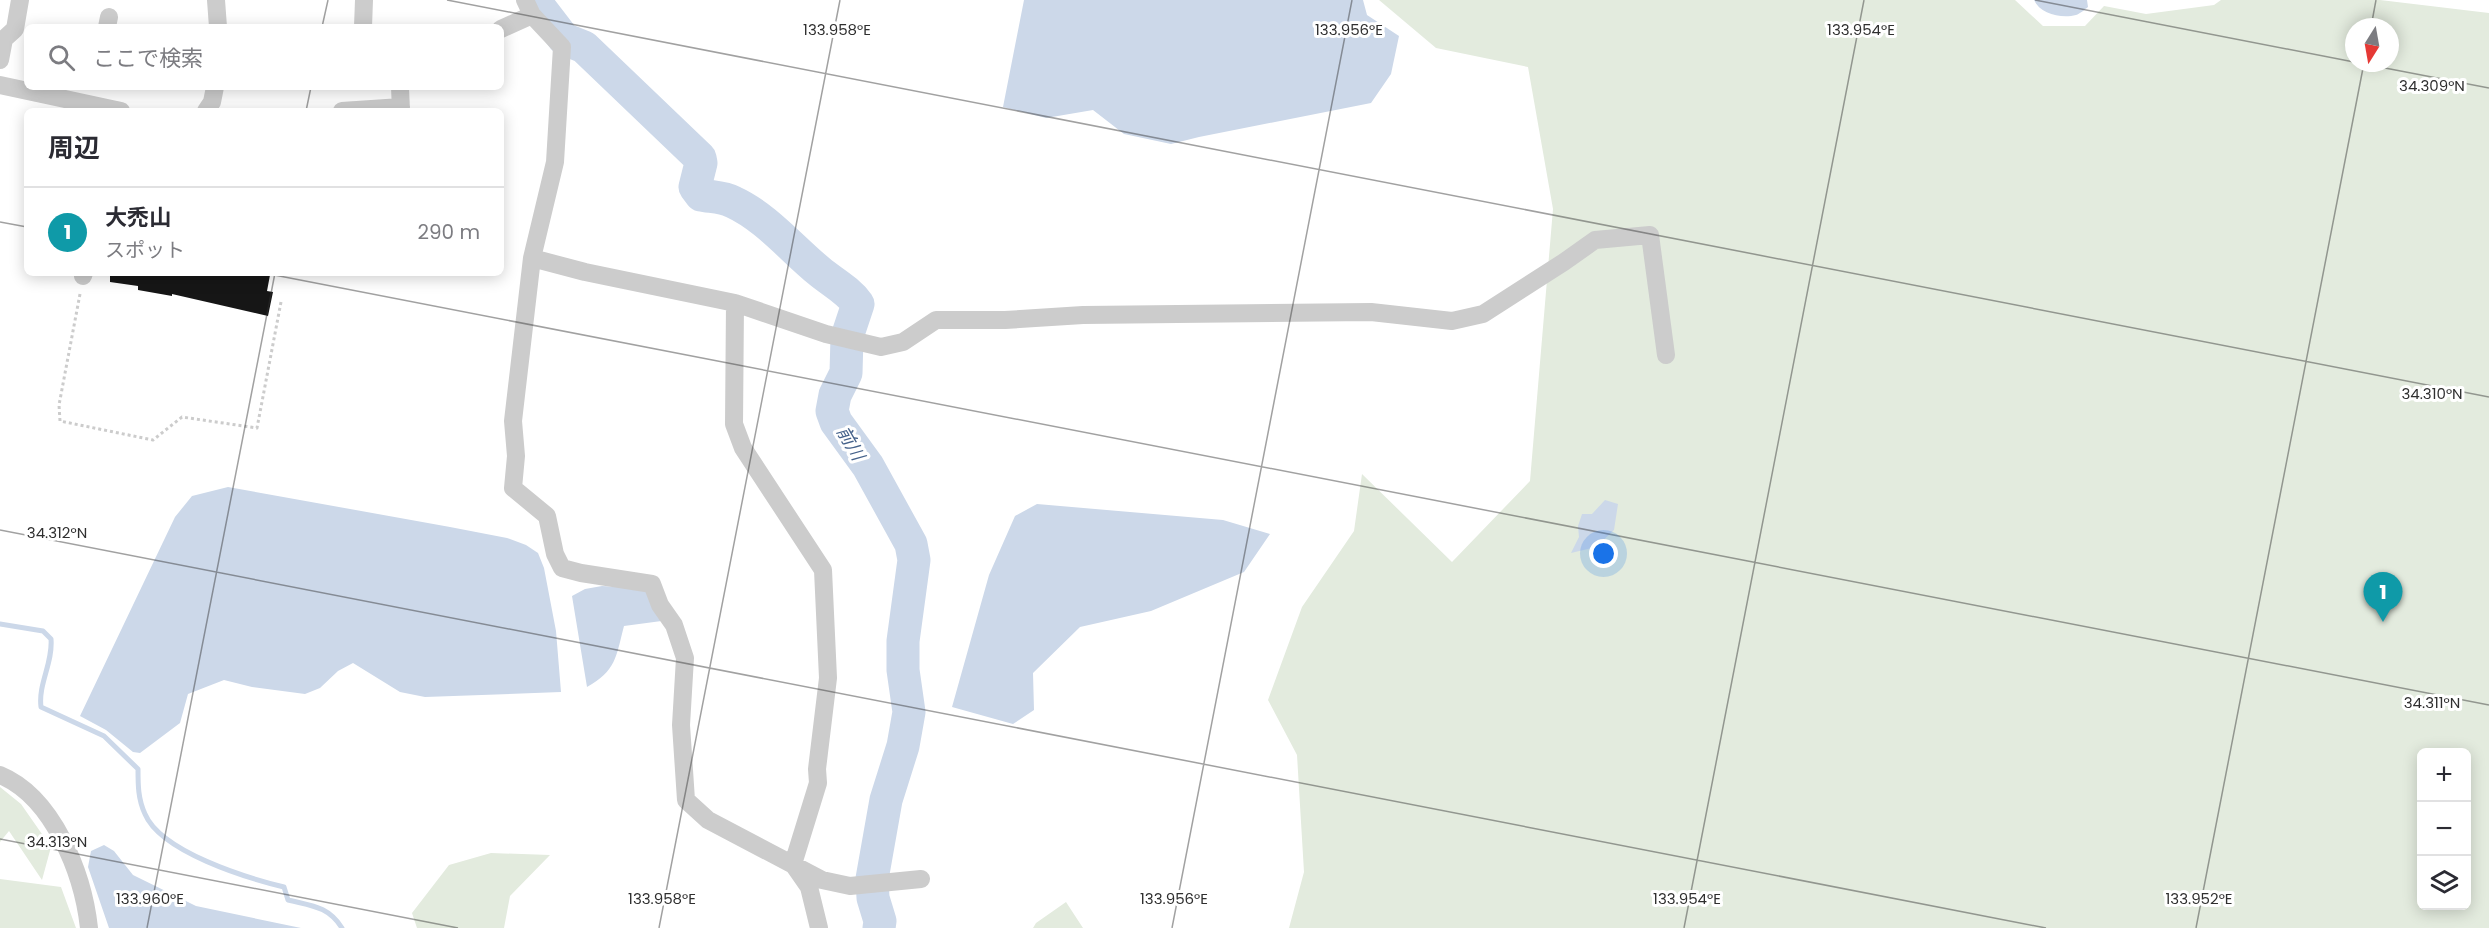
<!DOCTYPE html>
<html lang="ja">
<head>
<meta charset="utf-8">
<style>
  body { margin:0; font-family:Poppins,"Noto Sans JP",sans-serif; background:#f2f2f3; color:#2b2b33 }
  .controls { position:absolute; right:18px; bottom:18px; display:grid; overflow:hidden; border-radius:9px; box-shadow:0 3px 15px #0003 }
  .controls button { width:54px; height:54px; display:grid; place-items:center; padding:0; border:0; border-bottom:2px solid #e1e1e2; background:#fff; color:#2b2b33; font:30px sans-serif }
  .compass { position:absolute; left:2345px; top:18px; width:54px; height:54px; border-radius:50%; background:#fff; box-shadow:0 3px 15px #0003; rotate:191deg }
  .you { position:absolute; left:1604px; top:554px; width:21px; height:21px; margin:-15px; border:4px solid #fff; border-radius:50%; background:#1a73e8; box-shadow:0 0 0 9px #1a73e833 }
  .badge { display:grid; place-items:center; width:39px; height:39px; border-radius:50%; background:#d65542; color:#fff; font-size:20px; font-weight:700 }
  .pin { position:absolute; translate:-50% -50px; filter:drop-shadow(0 2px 3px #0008) }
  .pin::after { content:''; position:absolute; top:32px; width:21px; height:18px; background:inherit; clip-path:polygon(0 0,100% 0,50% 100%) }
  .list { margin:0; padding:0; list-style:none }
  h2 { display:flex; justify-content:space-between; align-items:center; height:78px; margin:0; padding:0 24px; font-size:26px }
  h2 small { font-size:20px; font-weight:400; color:#7c7c81 }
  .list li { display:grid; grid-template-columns:39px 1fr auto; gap:18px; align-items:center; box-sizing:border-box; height:90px; padding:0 24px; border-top:2px solid #e1e1e2 }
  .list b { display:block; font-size:22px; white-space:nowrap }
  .list p { margin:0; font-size:20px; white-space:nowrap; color:#7c7c81 }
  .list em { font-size:20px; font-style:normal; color:#7c7c81 }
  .icon { flex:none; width:33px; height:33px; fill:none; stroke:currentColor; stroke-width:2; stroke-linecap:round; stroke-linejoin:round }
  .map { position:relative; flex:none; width:2489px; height:928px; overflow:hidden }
  .search { position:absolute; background:#fff; box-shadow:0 3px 15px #0003; left:24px; top:24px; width:480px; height:66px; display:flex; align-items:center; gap:15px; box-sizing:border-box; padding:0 21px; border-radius:9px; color:#7c7c81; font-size:22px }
  .panel { position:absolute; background:#fff; box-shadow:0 3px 15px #0003; left:24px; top:108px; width:480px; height:168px; border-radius:9px }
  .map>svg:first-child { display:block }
</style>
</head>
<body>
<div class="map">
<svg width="2489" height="928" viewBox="0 0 2489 928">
  <rect width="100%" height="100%" fill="#fff"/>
  <!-- green -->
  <path fill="#e3ebde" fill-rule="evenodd" d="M1379 0H2015L2043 26H2085L2104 6 2146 14 2214 5 2221 0H2380L2489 13V928H1289L1304 872 1297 755 1268 700 1302 607 1354 531 1362 474 1452 562 1530 481 1553 209 1528 67 1436 48ZM2354 27H2390V63H2354ZM2422 752H2466V906H2422Z
    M0 787 21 804 51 847 42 880 9 831 0 842Z
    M491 853 550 855 510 896 504 928H417L412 913 449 865Z
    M0 879 61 887 76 928H0Z
    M1066 902 1083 928H1033L1036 923Z"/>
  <!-- water -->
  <path fill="#ccd8e9" d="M1024 0H1363L1367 15 1399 36 1391 74 1371 103 1199 137 1171 144 1124 134 1093 110 1046 118 1003 107Z
    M2034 0H2087L2088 7C2085 9 2080 14 2076 15 2062 19 2040 14 2034 0Z
    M228 487 450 527 507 538 526 545 538 553 544 568 556 631 561 692 425 697 400 692 353 663 338 671 320 688 305 694 252 687 224 680 188 694 180 723 140 753 133 752 106 730 80 716 175 517 192 496Z
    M1605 500 1618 504 1614 530 1596 547 1571 553 1579 537 1578 526 1582 514H1592Z
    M1037 504 1223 520 1270 534 1244 572 1151 611 1080 627 1033 673 1034 710 1013 724 952 707 989 575 1015 516Z
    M602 586 652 589 669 620 624 626C616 657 616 671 587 687L572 596 585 589Z
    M104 845 114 851 133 875 196 906 301 928H109L88 867 91 851Z"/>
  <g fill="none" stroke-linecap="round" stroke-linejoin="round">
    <!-- stream -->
    <path stroke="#ccd8e9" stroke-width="5" d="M0 624 43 631 51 639C53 663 38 684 41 707L104 736 138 769C138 785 138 799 145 814 161 852 247 878 284 887L288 900C312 906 328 906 342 928"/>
    <!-- river -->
    <path stroke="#ccd8e9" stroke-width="33" d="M534 0 564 39 584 47 700 158 701 163 695 187 701 195C711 197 724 197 733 202 766 217 792 249 819 271 832 282 848 290 858 304L847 337 846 373 835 395 832 411 836 422 868 466 911 544 914 560 903 641V670L909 712 903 746 886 800 872 879 873 898 880 921 879 928"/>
  </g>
  <!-- building -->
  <path fill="#161616" d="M110 273H262L270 275 267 291 273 292 268 316 172 294V296L138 290V286L110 282Z"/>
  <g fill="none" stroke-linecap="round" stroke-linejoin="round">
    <!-- path -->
    <path stroke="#ccc" stroke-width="3" stroke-dasharray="3 3" stroke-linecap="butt" d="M80 294 59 405 60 421 153 440 182 417 257 428 281 302"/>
    <!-- minor -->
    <path stroke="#ccc" stroke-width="18" d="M216 0 218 27
      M532 15 562 47 555 162 532 258 585 272 735 303 826 334 881 347 903 342 936 320H1005L1083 315 1371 312 1452 321 1483 314 1564 262 1595 240 1650 235 1666 355
      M107 27 109 17
      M363 27 364 0
      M501 29 532 15 525 0
      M0 60 4 39 15 29 20 0
      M0 85 121 111
      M400 87 401 111
      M206 111 212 102 215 87
      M342 111 401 107
      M532 258 513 421 516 456 513 488 547 516 555 554 562 568 581 573 652 584 660 605 674 625 685 658 681 725 686 800 708 820 822 880 850 886 921 879
      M83 276 84 273
      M735 303 734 424 743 448 823 570 828 678 817 769 818 783 793 864 809 887 819 928
      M0 775C53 797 83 873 89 928"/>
  </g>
  <!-- ticks -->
  <path fill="none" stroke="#2f2f2f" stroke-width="1.5" stroke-opacity="0.45" d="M447 0 2489 397M2035 0 2354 62M322 27 328 0M2371 27 2376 0M2359 63 2489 88M306 111 311 87M0 222 27 227M264 273 2489 705M0 530 2046 928M0 839 458 928M147 928 275 273M659 928 840 0M1172 928 1352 0M1684 928 1864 0M2196 928 2364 63"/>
  <g text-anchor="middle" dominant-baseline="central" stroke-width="6" stroke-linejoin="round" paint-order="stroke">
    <!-- water labels -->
    <g font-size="18" font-style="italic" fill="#44618a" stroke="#fff">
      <text transform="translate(851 443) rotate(60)">前川</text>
    </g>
  </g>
  <g font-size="15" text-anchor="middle" fill="#2f2f2f" stroke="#fff" stroke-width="6" stroke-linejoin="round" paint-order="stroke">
    <text x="837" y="35">133.958°E</text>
    <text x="1349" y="35">133.956°E</text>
    <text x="1861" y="35">133.954°E</text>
    <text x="2432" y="91">34.309°N</text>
    <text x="2432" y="399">34.310°N</text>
    <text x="57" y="538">34.312°N</text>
    <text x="2432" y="708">34.311°N</text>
    <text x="57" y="847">34.313°N</text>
    <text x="150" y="904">133.960°E</text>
    <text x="662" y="904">133.958°E</text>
    <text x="1174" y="904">133.956°E</text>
    <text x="1687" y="904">133.954°E</text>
    <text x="2199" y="904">133.952°E</text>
  </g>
</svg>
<div class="controls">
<button>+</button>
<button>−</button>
<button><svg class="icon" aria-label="layers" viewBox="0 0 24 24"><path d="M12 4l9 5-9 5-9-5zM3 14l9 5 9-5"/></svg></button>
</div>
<svg class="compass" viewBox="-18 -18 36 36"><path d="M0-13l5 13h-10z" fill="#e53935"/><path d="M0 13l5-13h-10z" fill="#7c7c81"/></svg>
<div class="you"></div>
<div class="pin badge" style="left:2383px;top:622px;background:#0f9aa8">1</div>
<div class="search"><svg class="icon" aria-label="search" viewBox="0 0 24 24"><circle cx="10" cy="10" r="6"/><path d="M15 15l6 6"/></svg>ここで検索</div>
<section class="panel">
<h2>周辺<small></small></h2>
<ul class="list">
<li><span class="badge" style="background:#0f9aa8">1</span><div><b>大禿山</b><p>スポット</p></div><em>290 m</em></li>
</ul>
</section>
</div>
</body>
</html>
